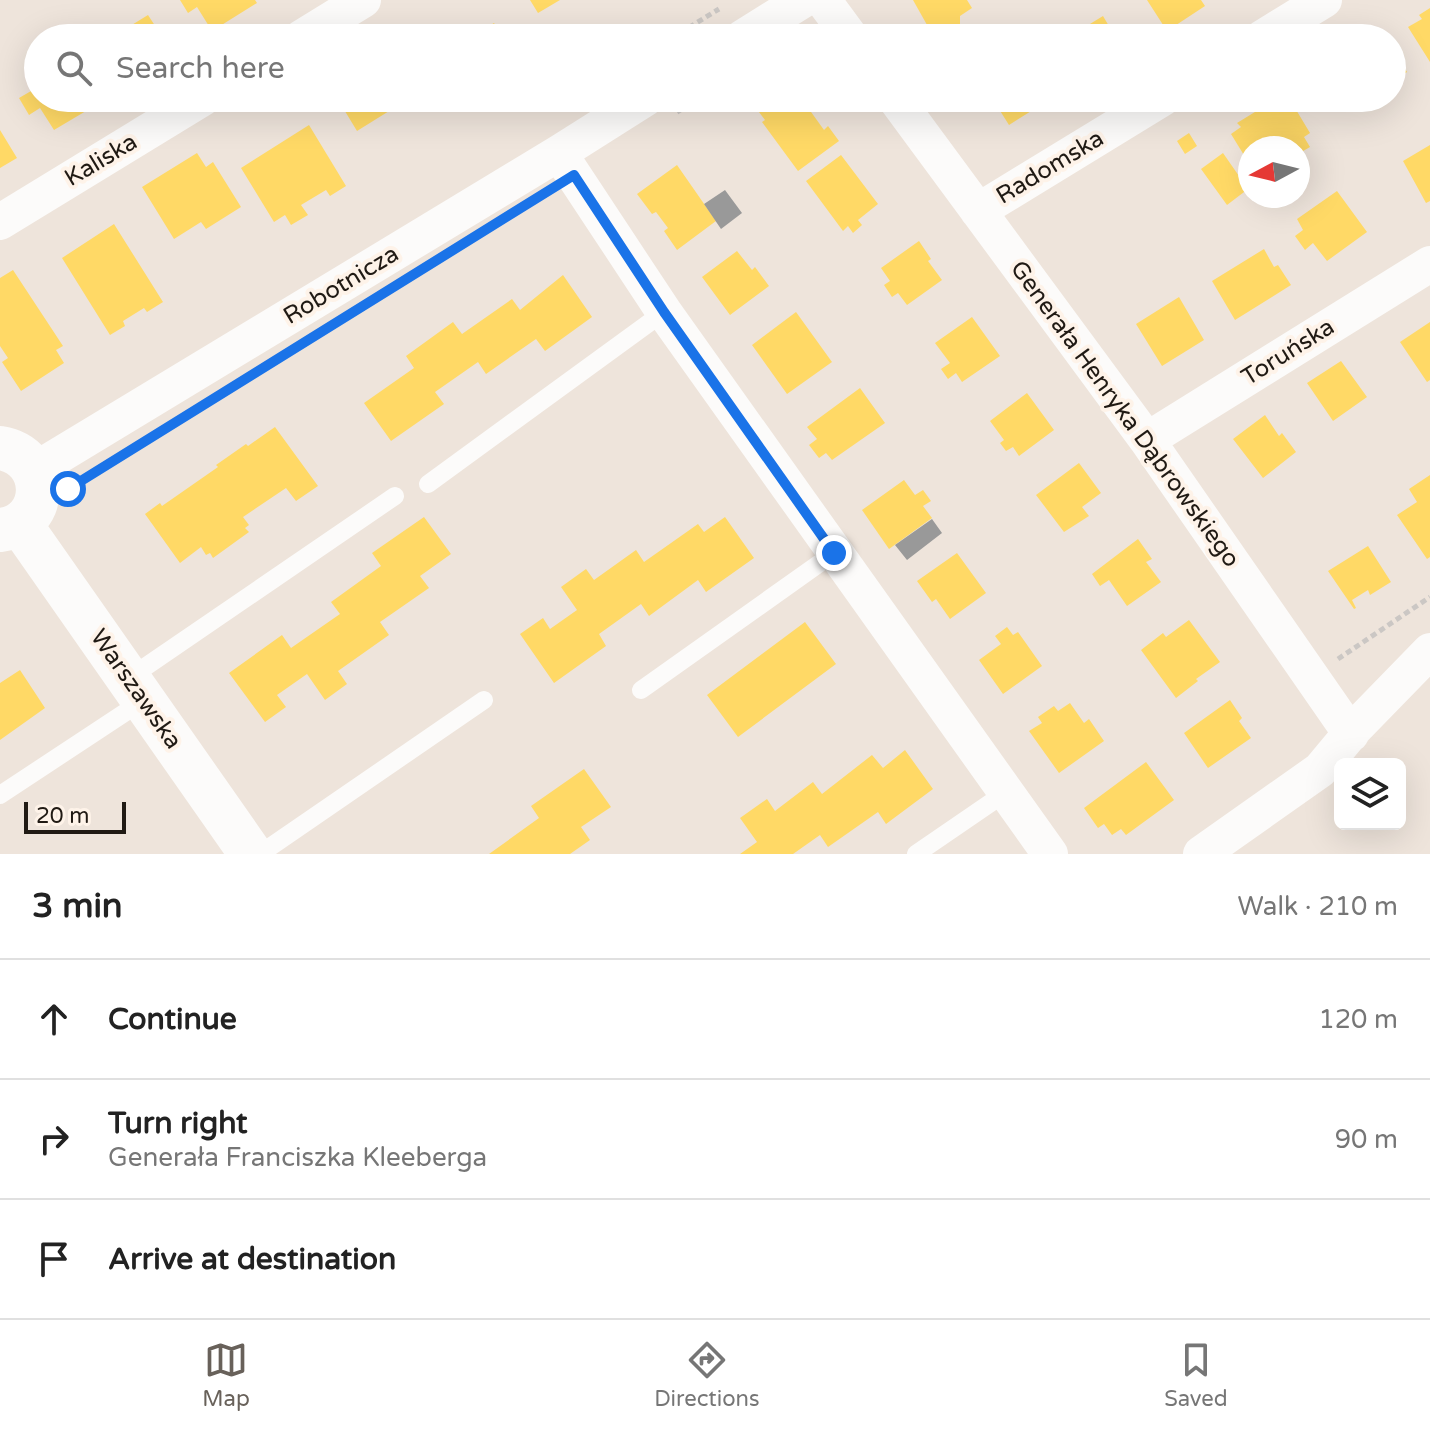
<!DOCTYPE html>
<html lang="en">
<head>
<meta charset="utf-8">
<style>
  body { margin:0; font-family:"Varela Round",sans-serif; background:#f2f2f2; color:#222 }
  .controls { position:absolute; right:24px; bottom:24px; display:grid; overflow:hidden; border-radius:12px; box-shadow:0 8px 32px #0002 }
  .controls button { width:72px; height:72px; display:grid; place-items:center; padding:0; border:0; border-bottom:2px solid #e0e0e0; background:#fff; color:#222; font:40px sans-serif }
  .compass { position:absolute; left:1238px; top:136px; width:72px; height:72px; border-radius:50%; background:#fff; box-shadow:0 8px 32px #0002; rotate:263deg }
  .scale { position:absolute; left:24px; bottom:20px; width:102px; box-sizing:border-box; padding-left:8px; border:4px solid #201a14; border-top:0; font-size:22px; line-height:28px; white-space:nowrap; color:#201a14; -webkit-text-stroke:6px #fef3e9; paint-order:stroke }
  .stop { position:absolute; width:24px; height:24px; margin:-18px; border:6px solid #1a73e8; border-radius:50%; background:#fff }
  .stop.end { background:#1a73e8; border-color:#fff; box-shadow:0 2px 8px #0008 }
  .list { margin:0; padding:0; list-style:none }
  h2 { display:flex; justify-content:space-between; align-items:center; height:104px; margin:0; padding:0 32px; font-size:34px }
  h2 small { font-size:26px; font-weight:400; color:#767676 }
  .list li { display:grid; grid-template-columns:52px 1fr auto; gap:24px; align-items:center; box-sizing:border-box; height:120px; padding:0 32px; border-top:2px solid #e0e0e0 }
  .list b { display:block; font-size:30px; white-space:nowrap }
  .list p { margin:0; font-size:26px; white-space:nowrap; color:#767676 }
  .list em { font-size:26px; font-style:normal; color:#767676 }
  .icon { flex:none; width:44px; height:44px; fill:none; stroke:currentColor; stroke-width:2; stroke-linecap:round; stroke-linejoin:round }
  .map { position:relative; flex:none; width:1430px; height:854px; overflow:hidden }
  .search { position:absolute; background:#fff; box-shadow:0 8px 32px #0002; left:24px; right:24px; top:24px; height:88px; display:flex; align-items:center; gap:20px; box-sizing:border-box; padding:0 28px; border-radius:44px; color:#767676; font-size:30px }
  .sheet { height:464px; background:#fff }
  nav { display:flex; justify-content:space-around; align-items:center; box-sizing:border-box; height:112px; border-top:2px solid #e0e0e0; background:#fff; font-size:22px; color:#767676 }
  nav a { display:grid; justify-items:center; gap:4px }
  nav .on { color:#68615a }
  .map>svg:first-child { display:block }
</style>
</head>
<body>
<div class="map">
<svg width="1430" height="854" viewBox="0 0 1430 854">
  <rect width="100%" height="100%" fill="#eee4db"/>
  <!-- homes -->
  <path fill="#ffd966" d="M180 0H255L257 3 212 31 197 7 188 13Z
    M530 0H560L538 13Z
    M913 0H967L972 8 960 16V27L950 33 942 26 931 32Z
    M1147 0H1201L1205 6 1167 31Z
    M1430 8V62L1408 27 1422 19 1419 15Z
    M148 15 163 38H103L120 28 122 31Z
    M1103 16 1116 38H1067Z
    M494 23 503 38H471Z
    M1392 47 1407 72 1392 81Z
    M38 87V98H85L91 108 54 130 40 108 29 115 19 98Z
    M337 98H410L357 131Z
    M465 98H497L474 112Z
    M795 98H801L824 130 828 126 839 141 798 171 762 122 765 120 759 112 774 101 779 109Z
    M992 98H1041L1044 103 1009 125Z
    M1289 98 1310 133 1304 137 1310 147 1298 154V148H1250V165L1231 134 1241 127 1237 123 1276 99 1279 104Z
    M309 125 346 186 330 196 326 190 301 205 308 215 291 225 285 215 274 222 241 168Z
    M0 130 17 158 0 168Z
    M1189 133 1197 146 1185 154 1177 141Z
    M1430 145V201L1426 203 1403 161Z
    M197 153 206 167 213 162 241 207 206 229 201 222 174 239 142 187Z
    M1223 153 1248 189 1227 205 1201 169Z
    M841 155 878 204 858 220 862 225 853 233 848 226 843 231 806 181Z
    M677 165 716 221 677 250 664 231 668 228 656 212 652 214 637 194Z
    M1337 191 1367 232 1327 261 1313 243 1305 250 1295 236 1303 230 1297 219Z
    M114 224 163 302 147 312 144 308 123 321 125 326 110 335 62 258Z
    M919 241 931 259 928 261 942 280 907 305 898 293 892 297 884 285 890 281 881 268Z
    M1264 249 1274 267 1278 265 1291 285 1235 320 1212 281Z
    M737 251 752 270 755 267 769 286 730 315 702 277Z
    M13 270 63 346 56 350 64 363 21 391 2 362 8 358 0 346V278Z
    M563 275 592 317 545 351 536 339 486 374 478 362 435 392 444 404 391 441 364 403 414 368 406 356 453 322 462 334 512 299 520 310Z
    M1179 297 1204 340 1162 366 1136 324Z
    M796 312 832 362 787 394 752 345Z
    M972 317 1000 356 962 382 956 373 948 379 941 369 950 363 935 343Z
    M1430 322V380L1427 382 1400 342Z
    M1341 361 1367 397 1333 421 1307 383Z
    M860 388 885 423 832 460 826 453 819 458 809 445 817 439 807 427Z
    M1027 393 1054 430 1019 456 1013 447 1006 451 1000 443 1004 440 990 421Z
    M1265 415 1279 436 1282 433 1296 452 1263 478 1233 439Z
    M275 427 318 486 296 501 286 488 243 517 249 525 245 528 249 532 213 558 210 553 206 555 201 547 180 563 145 514 160 503 162 506 218 467 216 465 246 444 248 446Z
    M1079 463 1101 493 1082 507 1089 516 1064 532 1036 495Z
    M1430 475V557L1427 559 1397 515 1417 502 1409 489Z
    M904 480 915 495 923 490 931 501 923 506 932 518 889 549 862 510Z
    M424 517 451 554 420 576 429 588 380 622 389 635 338 671 347 684 325 700 307 674 277 695 286 707 265 722 229 673 282 635 291 648 340 614 331 602 381 566 372 553Z
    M725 517 754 558 706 592 698 580 649 616 641 604 599 634 606 646 554 683 520 634 543 618 550 629 577 610 561 587 586 569 594 580 636 550 644 562 698 524 704 532Z
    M1138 539 1152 559 1146 562 1161 582 1127 606 1109 580 1100 586 1092 574Z
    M1368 546 1391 582 1370 595 1368 590 1352 600 1356 608 1354 609 1328 571Z
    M957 553 986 593 950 619 936 599 932 602 917 581Z
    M1189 620 1220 662 1196 679 1198 681 1176 698 1141 650 1163 633 1166 637Z
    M805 622 836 664 738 737 707 695Z
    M1007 627 1013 635 1018 632 1042 666 1003 694 979 660 1001 644 995 636Z
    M20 670 45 708 0 740V683Z
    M1230 700 1242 718 1239 721 1251 738 1208 768 1184 733Z
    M1070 703 1084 723 1089 719 1104 741 1059 773 1029 731 1042 723 1038 717 1054 706 1058 711Z
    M905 750 933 789 886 824 878 812 828 847 820 835 793 854H740L757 842 740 818 767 799 775 811 813 782 822 794 872 755 883 768Z
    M1146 762 1174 800 1126 835 1121 829 1112 835 1104 824 1098 828 1084 808Z
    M584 769 611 807 581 827 590 840 570 854H489L539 818 531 806Z"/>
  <!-- industry -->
  <path fill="#999" d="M725 190 742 213 721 229 704 204Z
    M932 519 942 533 907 560 895 545Z"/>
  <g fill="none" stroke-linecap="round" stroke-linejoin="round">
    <!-- path -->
    <path stroke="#cbc7c4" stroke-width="5" stroke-dasharray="6 4" stroke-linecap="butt" d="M672 38 719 9
      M677 112 700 98
      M1338 659 1430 597"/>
    <!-- lane -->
    <path stroke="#fcfbfa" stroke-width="18" d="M428 484 664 312
      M129 678 395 496
      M641 690 834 553
      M0 795 144 700
      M260 854 484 700
      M916 854 1005 793"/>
    <!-- street -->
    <path stroke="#fcfbfa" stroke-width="36" d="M823 0 851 38
      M301 38 363 0
      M742 38 803 0
      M1262 38 1324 0
      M895 98 1147 440 1351 734
      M559 153 664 312 1050 854
      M978 211 1163 98
      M0 222 203 98
      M1147 440 1430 264
      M35 470 559 153 646 98
      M1201 854 1320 770 1355 728 1430 651"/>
    <!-- secondary -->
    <path stroke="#fcfbfa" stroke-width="44" d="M0 448C51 456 50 525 0 530
      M20 524 251 854"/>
  </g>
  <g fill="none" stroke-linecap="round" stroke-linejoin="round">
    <!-- route -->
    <path stroke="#1a73e8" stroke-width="10" d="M68 489 574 175 664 312 834 553"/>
  </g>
  <g text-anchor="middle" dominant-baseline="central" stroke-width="8" stroke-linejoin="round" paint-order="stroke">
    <!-- street labels -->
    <g font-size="24" fill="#201a14" stroke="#fef3e9">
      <text transform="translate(101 160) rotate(-31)">Kaliska</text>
      <text transform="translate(1050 167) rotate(-31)">Radomska</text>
      <text transform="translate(341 285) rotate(-31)">Robotnicza</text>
      <text transform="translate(1288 352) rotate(-32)">Toruńska</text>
      <text transform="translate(1125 414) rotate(54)">Generała Henryka Dąbrowskiego</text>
      <text transform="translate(136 689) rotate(55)">Warszawska</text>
    </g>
  </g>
</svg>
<div class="controls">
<button><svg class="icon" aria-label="layers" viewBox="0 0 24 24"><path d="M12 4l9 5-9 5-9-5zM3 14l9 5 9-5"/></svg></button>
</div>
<svg class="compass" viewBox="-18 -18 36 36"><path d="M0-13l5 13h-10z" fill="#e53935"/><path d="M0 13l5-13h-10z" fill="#767676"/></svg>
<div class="scale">20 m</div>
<div class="stop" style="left:68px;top:489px"></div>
<div class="stop end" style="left:834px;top:553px"></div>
<div class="search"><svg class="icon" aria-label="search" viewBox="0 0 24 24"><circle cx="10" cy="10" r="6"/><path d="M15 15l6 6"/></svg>Search here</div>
</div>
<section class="sheet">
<h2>3 min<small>Walk · 210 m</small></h2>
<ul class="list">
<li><svg class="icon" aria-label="ahead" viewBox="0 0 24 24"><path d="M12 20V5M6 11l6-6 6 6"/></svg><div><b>Continue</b></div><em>120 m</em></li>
<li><svg class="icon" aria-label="right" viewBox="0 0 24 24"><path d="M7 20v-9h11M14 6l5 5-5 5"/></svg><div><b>Turn right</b><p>Generała Franciszka Kleeberga</p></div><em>90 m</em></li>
<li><svg class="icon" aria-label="arrive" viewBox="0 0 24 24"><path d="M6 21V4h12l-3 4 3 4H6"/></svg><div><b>Arrive at destination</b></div></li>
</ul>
</section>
<nav>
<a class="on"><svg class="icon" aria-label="map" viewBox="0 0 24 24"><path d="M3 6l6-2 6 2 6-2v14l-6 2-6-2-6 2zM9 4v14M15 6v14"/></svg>Map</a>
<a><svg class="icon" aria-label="directions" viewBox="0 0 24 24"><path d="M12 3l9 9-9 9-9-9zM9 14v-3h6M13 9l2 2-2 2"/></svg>Directions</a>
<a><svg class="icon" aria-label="saved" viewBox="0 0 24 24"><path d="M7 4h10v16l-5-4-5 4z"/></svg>Saved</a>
</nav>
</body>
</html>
